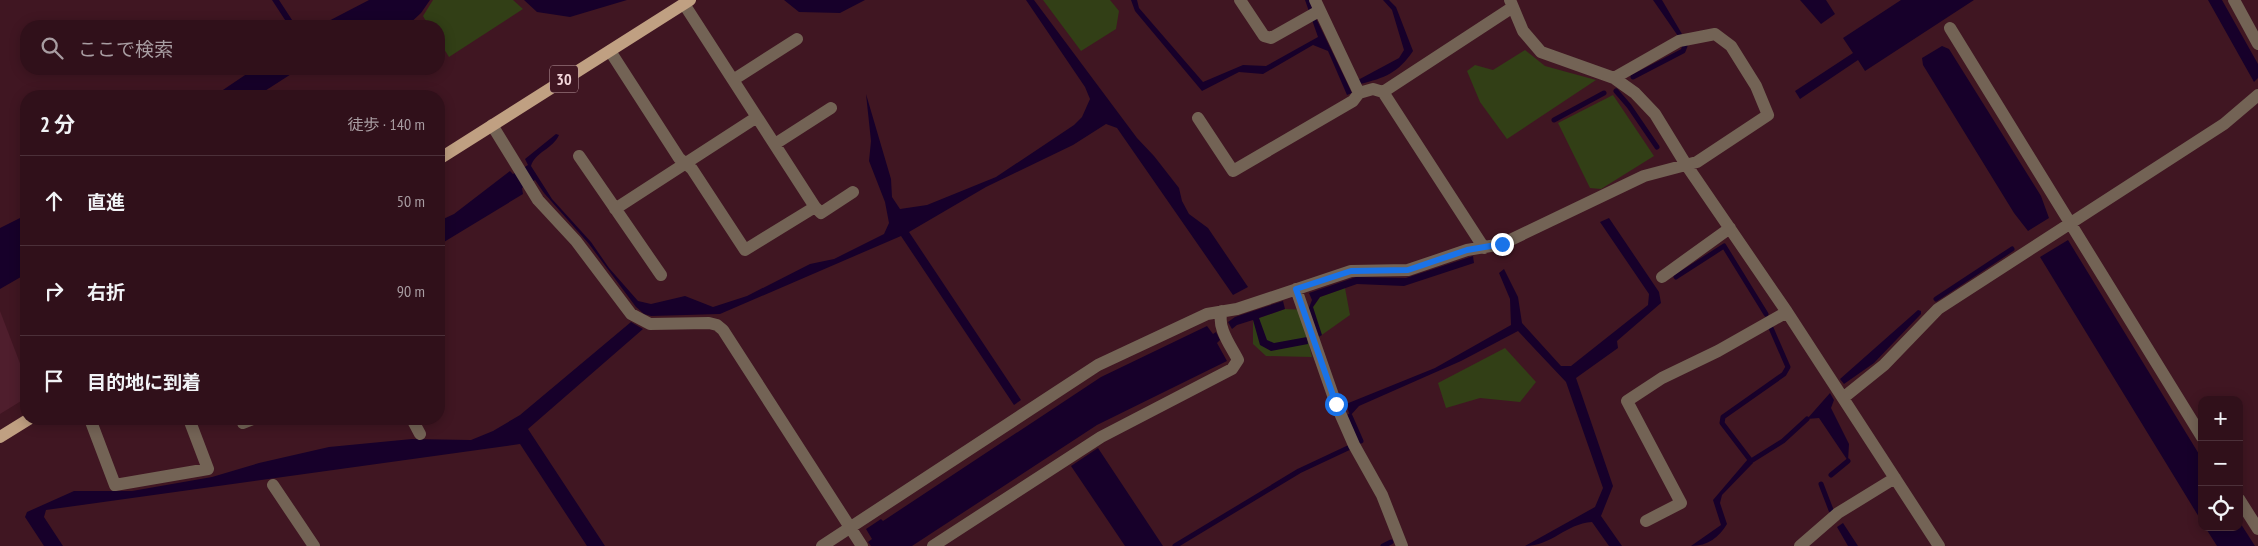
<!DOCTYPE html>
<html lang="ja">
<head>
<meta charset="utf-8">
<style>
  body { margin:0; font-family:"PT Sans Narrow","Noto Sans JP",sans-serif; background:#3c1e27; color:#f1f3f6 }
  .controls { position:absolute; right:15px; bottom:15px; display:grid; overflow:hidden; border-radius:10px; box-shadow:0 2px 12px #0003 }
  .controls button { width:45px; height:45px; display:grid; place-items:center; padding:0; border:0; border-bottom:1px solid #4b3039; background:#30101a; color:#f1f3f6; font:25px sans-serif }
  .stop { position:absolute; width:15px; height:15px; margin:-11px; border:4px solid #1a73e8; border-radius:50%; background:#fff }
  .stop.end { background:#1a73e8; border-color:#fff; box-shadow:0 1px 5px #0008 }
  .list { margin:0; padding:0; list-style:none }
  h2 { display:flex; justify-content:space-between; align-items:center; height:65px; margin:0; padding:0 20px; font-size:21px }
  h2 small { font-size:16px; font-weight:400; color:#a89da2 }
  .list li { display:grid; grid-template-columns:32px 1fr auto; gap:15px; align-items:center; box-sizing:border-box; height:90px; padding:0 20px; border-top:1px solid #4b3039 }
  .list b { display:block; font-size:19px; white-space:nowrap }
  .list em { font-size:16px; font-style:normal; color:#a89da2 }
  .icon { flex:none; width:28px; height:28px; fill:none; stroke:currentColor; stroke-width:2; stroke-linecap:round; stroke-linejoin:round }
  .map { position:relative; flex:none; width:2258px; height:546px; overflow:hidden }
  .search { position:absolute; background:#30101a; box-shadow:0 2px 12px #0003; left:20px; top:20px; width:425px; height:55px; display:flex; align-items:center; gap:12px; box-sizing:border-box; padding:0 18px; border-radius:20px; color:#a89da2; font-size:19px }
  .panel { position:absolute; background:#30101a; box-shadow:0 2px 12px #0003; left:20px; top:90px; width:425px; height:335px; border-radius:20px }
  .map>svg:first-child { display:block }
</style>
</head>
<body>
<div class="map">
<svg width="2258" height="546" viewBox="0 0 2258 546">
  <rect width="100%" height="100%" fill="#401622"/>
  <!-- built -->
  <path fill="#4f1e2d" d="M0 311 26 379V398L0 414Z"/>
  <!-- green -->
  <path fill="#323f16" d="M433 0H513L523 9 449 57 439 41V26H429L423 16Z
    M1043 0H1110L1119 11 1116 29 1081 51Z
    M1525 50 1545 66 1596 80 1507 139 1480 102 1467 71 1475 65 1493 70Z
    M1613 95 1654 156 1601 189 1590 188 1558 123Z
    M1345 288 1350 315 1309 344 1312 357 1266 356 1253 344V320L1285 309 1308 310 1313 307 1320 297Z
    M1505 348 1536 382 1520 402 1480 398 1446 408 1438 383Z"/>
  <!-- water -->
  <path fill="#17002a" d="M272 0H279L296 26H289Z
    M369 0H430L421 13 407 26H319Z
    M524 0H627L570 17 537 12Z
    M784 0H865L840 13 799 12Z
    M1026 0H1034L1137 138 1154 156 1179 188 1182 201 1189 214 1208 228 1248 287 1233 295 1117 128 1106 124 1073 145 986 187 909 232 1021 400 1014 405 901 236 720 314 651 316 644 314 636 307 589 244 544 193 535 180 522 188 523 194 439 245V221L454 214 510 171 513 174 528 165 525 159 556 134 559 135C553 149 535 152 531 166L552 199 591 242 609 268 638 301 651 304 685 296 713 307 747 296 810 264 834 259 884 234 889 223 885 202 869 161 871 141 866 94 891 179 892 197 900 209 927 205 996 177 1074 125 1082 117 1090 99 1085 87Z
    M1131 0H1137L1139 8 1203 82 1243 65 1266 66 1318 37 1305 0H1311L1312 10 1352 93 1347 95 1328 51 1313 45 1263 74 1239 72 1202 91 1135 11Z
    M1383 0H1389L1396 7 1413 51C1398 73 1385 78 1360 84L1358 80 1399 58 1404 50 1392 10Z
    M1653 0H1662L1682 34 1678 36Z
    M1800 0H1826L1835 14 1821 24Z
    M1901 0H1974L1865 71 1858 60 1800 99 1795 91 1853 53 1843 38Z
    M2208 0H2222L2258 64V78L2254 82Z
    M1942 46 1949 49 2041 196 2049 218 2028 231 2014 213 1923 65 1922 58Z
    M254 69H299L257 96H214Z
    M26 215V274L0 289V228Z
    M1609 218 1659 292 1661 303 1617 341 1618 348 1576 378 1613 486 1601 516 1622 546H1609L1592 522C1565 524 1552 546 1525 546L1595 507 1603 488 1566 382 1518 331 1461 361 1359 406 1350 416 1346 404 1435 368 1511 325 1510 299 1499 273 1504 269 1518 297 1522 323 1561 366H1571L1648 305 1649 294 1600 222Z
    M2068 240 2202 459V522L2040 257Z
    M1473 256 1474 263 1404 286 1357 284 1320 297 1313 307 1322 335 1317 338 1308 310 1312 300 1309 293 1356 277 1406 278Z
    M1283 301 1285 309 1259 318 1267 340 1274 343 1307 337 1308 344 1271 351 1260 345 1253 320 1237 325 1232 329 1228 322 1235 317Z
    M1918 310 1921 311V314L1874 363 1844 384 1840 379Z
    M631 322 643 329 528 429 605 546H587L520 444 46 510 44 517 63 546H44L25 517 27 512 74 491H132L212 477 259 463 329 447 412 439 471 440 493 431 520 415Z
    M1207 326 1213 334 1216 332 1220 340 1217 343 1227 361 1097 425 912 546H871L868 542 872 539 866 529 881 519 883 521 1101 377Z
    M1830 393 1834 400 1831 408 1849 444 1848 461 1819 418 1807 419Z
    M1098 448 1163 546H1125L1071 466Z
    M1748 459 1753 463 1722 495 1720 503 1727 524C1719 537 1708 546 1691 546L1721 525 1713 500Z
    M2239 521 2255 546H2217L2205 527H2239Z
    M1843 523 1858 546H1848L1837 527Z"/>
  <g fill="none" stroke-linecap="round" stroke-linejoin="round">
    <!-- stream -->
    <path stroke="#17002a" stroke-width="5" d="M1633 77 1683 51 1685 46
      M1616 91 1629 106 1657 147
      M1554 120 1604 93
      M1676 277 1724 246 1766 314
      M1936 299 2012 249
      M1771 328 1788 367 1784 374 1723 417 1722 423 1751 461 1783 441 1807 419
      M1350 416 1361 441
      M1831 475 1848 461
      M1821 484 1831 510
      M1175 546 1299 471 1348 448
      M1383 546 1391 542"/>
    <!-- minor -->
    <path stroke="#736355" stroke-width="12" d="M1240 0 1264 36 1271 38 1319 11
      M1315 0 1359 93 1373 89 1383 92 1484 248
      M1510 0 1523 31 1541 52 1614 78 1635 93 1655 114 1685 163 1787 312 1939 546
      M2234 0 2258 44
      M1950 28 2202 437
      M610 51 679 158 692 169 745 250 815 207 684 4
      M733 80 797 39
      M1383 92 1513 7
      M1198 118 1233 171 1353 101 1359 93
      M492 125 538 200 576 241 631 314 650 324 709 323 717 325 723 330 862 546
      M775 144 831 108
      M579 156 661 275
      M815 207 821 213 853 192
      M615 209 757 117
      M1662 277 1730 228
      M1296 289 1336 404 1354 445 1382 495 1402 546
      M1843 398 1884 365 1938 309 2224 124 2258 95
      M90 419 115 485 208 469 189 419
      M242 419 243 423 253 419
      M412 419 420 434
      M273 485 314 546
      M2239 499 2258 529
      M1646 521 1681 503 1627 401 1662 378 1718 351 1787 312
      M822 546 1098 365 1207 314 1237 309 1351 271 1408 270 1467 250 1502 244 1644 176 1697 162 1768 115 1756 86 1731 46 1715 34 1679 41 1614 78
      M933 546 1101 437 1232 369 1238 360C1231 346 1216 327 1222 311
      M1800 546 1838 513 1895 478"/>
    <!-- major -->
    <path stroke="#c0a082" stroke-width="12" d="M439 159 690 0
      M0 437 29 419"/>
  </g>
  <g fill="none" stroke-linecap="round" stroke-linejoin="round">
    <!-- route -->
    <path stroke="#1a73e8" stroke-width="6" d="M1336 404 1296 289 1351 271 1408 270 1467 250 1502 244"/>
  </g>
  <g text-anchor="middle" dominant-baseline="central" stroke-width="4" stroke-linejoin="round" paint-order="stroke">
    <!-- shield labels -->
    <rect fill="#401622" stroke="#bd9ca3" stroke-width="1" x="550" y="65.5" width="28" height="27" rx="4"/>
    <g font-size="16" font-weight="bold" fill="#f2d5da">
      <text x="564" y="79">30</text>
    </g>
  </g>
</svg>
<div class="controls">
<button>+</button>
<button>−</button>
<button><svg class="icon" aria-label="locate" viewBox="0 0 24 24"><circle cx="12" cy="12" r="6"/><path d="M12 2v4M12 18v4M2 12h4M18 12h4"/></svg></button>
</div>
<div class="stop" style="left:1336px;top:404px"></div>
<div class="stop end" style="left:1502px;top:244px"></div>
<div class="search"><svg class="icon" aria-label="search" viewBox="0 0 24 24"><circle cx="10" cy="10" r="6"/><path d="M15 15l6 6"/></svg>ここで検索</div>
<section class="panel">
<h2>2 分<small>徒歩 · 140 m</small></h2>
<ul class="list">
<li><svg class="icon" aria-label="ahead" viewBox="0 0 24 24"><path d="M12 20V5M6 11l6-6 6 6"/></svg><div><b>直進</b></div><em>50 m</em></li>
<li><svg class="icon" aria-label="right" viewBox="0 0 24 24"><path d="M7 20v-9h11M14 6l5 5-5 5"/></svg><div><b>右折</b></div><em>90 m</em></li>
<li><svg class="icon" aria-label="arrive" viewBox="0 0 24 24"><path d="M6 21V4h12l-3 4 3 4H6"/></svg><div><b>目的地に到着</b></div></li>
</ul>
</section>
</div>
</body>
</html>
